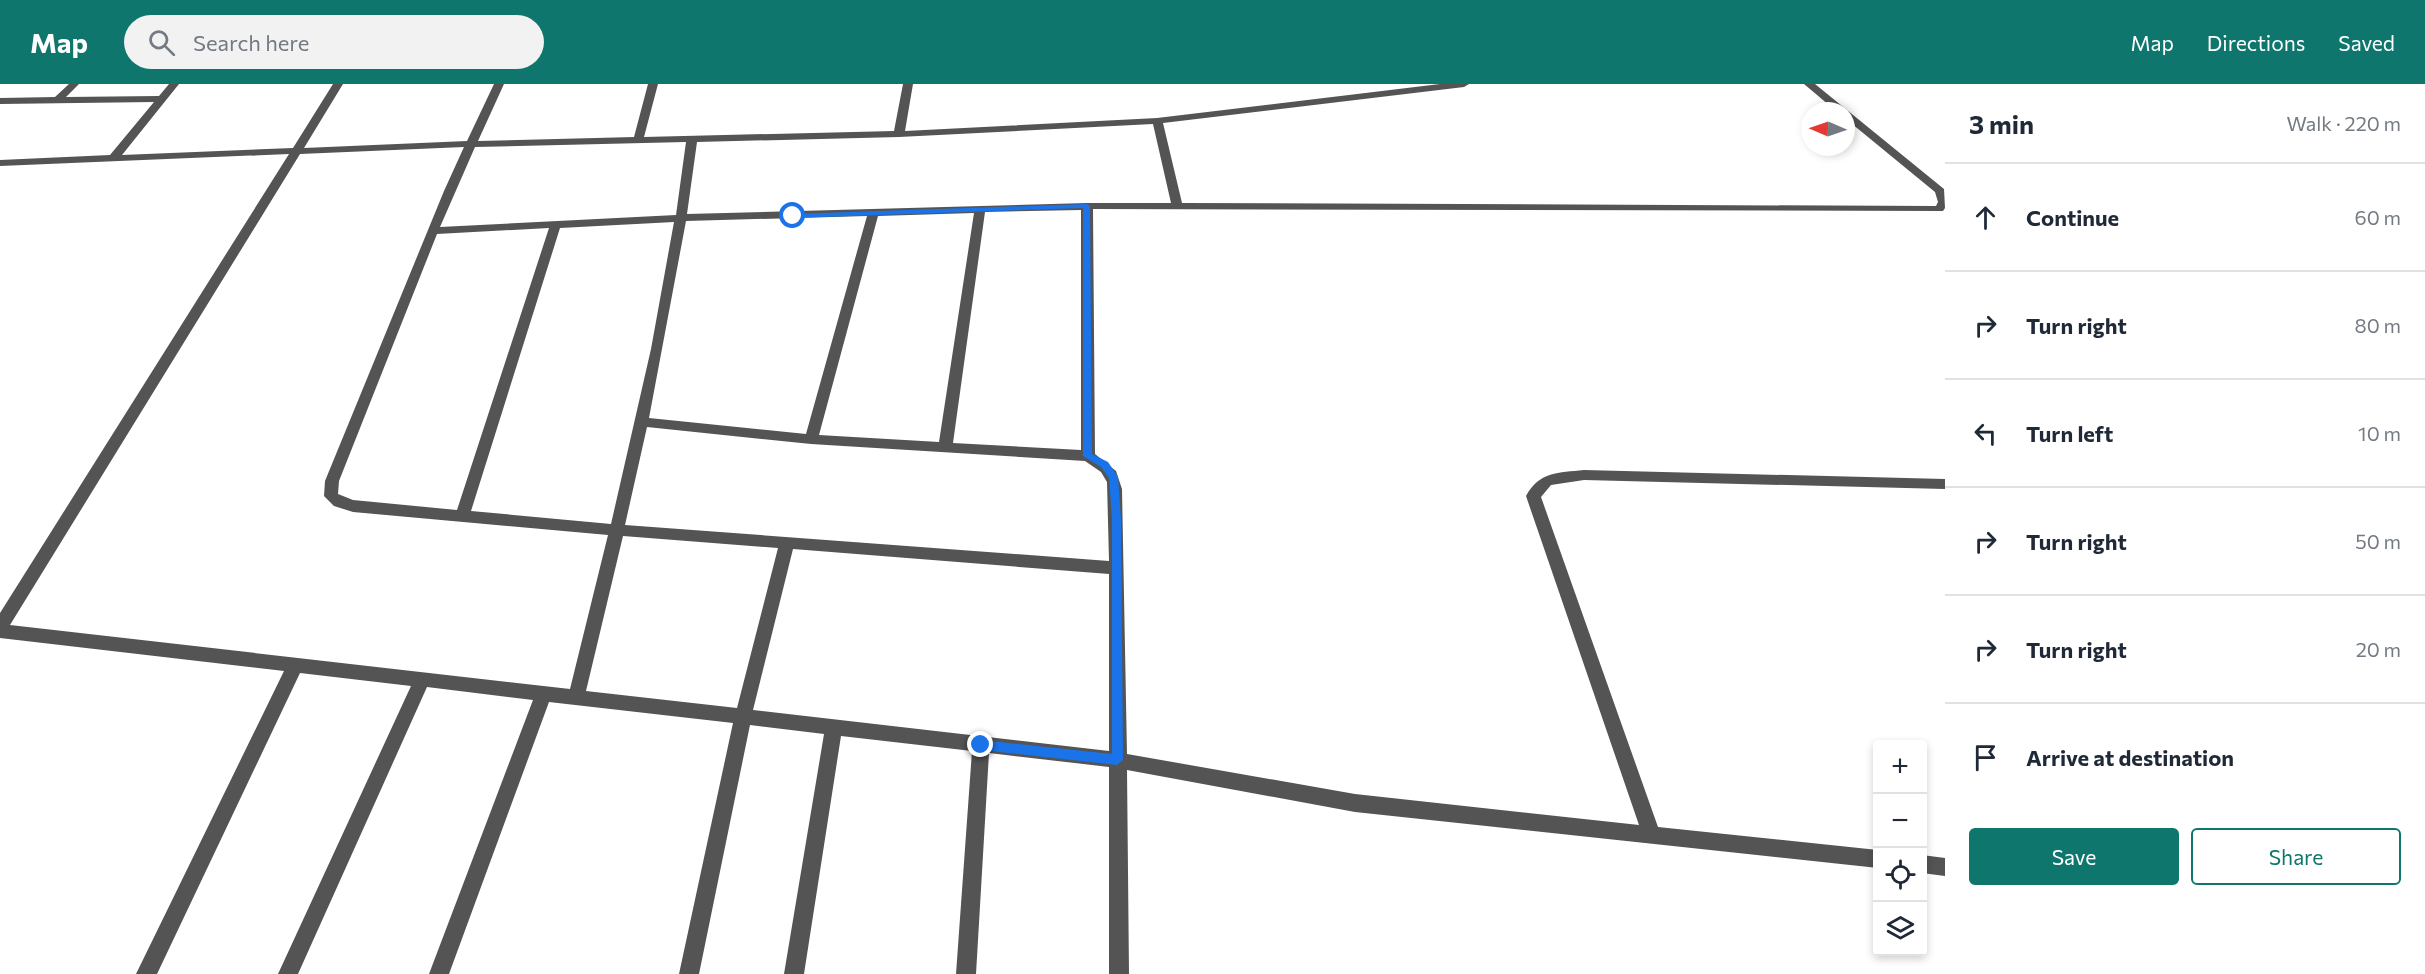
<!DOCTYPE html>
<html lang="en">
<head>
<meta charset="utf-8">
<style>
  body { margin:0; font-family:Commissioner,sans-serif; background:#f2f2f3; color:#1f2937 }
  .controls { position:absolute; right:18px; bottom:18px; display:grid; overflow:hidden; border-radius:6px; box-shadow:0 3px 9px #0003 }
  .controls button { width:54px; height:54px; display:grid; place-items:center; padding:0; border:0; border-bottom:2px solid #e0e1e3; background:#fff; color:#1f2937; font:30px sans-serif }
  .compass { position:absolute; left:1801px; top:18px; width:54px; height:54px; border-radius:50%; background:#fff; box-shadow:0 3px 9px #0003; rotate:272deg }
  .stop { position:absolute; width:18px; height:18px; margin:-14px; border:4px solid #1a73e8; border-radius:50%; background:#fff }
  .stop.end { background:#1a73e8; border-color:#fff; box-shadow:0 2px 6px #0008 }
  .list { margin:0; padding:0; list-style:none }
  h2 { display:flex; justify-content:space-between; align-items:center; height:78px; margin:0; padding:0 24px; font-size:26px }
  h2 small { font-size:20px; font-weight:400; color:#747a83 }
  .list li { display:grid; grid-template-columns:39px 1fr auto; gap:18px; align-items:center; box-sizing:border-box; height:108px; padding:0 24px; border-top:2px solid #e0e1e3 }
  .list b { display:block; font-size:22px; white-space:nowrap }
  .list em { font-size:20px; font-style:normal; color:#747a83 }
  .actions { display:flex; gap:12px; padding:18px 24px }
  .actions a { flex:1; padding:14px 0; border:2px solid #0f766e; border-radius:6px; text-align:center; font-size:21px; color:#0f766e }
  .actions .main { background:#0f766e; color:#fff }
  .icon { flex:none; width:33px; height:33px; fill:none; stroke:currentColor; stroke-width:2; stroke-linecap:round; stroke-linejoin:round }
  .map { position:relative; flex:none; width:1945px; height:890px; overflow:hidden }
  header { display:flex; align-items:center; gap:36px; box-sizing:border-box; height:84px; padding:0 30px; background:#0f766e; color:#fff }
  header strong { font-size:28px }
  nav { display:flex; gap:33px; margin-inline-start:auto; font-size:21px }
  .search { width:420px; height:54px; background:#f2f2f3; display:flex; align-items:center; gap:15px; box-sizing:border-box; padding:0 21px; border-radius:33px; color:#747a83; font-size:22px }
  main { display:flex }
  aside { flex:1; background:#fff }
  .map>svg:first-child { display:block }
</style>
</head>
<body>
<header>
<strong>Map</strong>
<div class="search"><svg class="icon" aria-label="search" viewBox="0 0 24 24"><circle cx="10" cy="10" r="6"/><path d="M15 15l6 6"/></svg>Search here</div>
<nav><a>Map</a><a>Directions</a><a>Saved</a></nav>
</header>
<main>
<div class="map">
<svg width="1945" height="890" viewBox="0 0 1945 890">
  <rect width="100%" height="100%" fill="#fff"/>
  <g fill="none" stroke-linecap="round" stroke-linejoin="round">
    <!-- minor -->
    <path fill="#545454" fill-rule="evenodd" d="M69 0H79L66 13 159 12 169 0H179L122 71 293 64 333 0H343L304 64 467 57 494 0H504L478 57 634 53 648 0H658L644 53 894 47 903 0H913L905 47 1157 34 1440 0H1469L1464 3 1163 39 1182 119 1936 122 1938 118 1935 108 1846 35V27H1836L1804 0H1815L1944 105 1945 124 1943 127 1093 125 1095 370 1116 387 1122 405 1127 670 1355 710 1639 741 1526 412C1540 387 1558 389 1584 386L1945 395V405L1584 396 1551 401 1541 413 1658 743 1878 766V784L1355 728 1127 686 1129 890H1109V683L989 669 976 890H956L972 667 841 652 804 890H784L824 650 750 641 699 890H679L733 639 549 618 449 890H429L533 616 427 603 298 890H278L411 602 300 589 157 890H136L284 587 0 554V529L289 70 0 82V76L110 71 154 18 0 20V14L55 13ZM1153 40 1171 119H1087L687 130 697 58 899 53ZM686 58 676 131 440 143 475 63ZM464 63 444 107 325 397 324 412 334 422 353 428 608 451 570 605 10 541 300 70ZM1081 126V366L953 359 985 128ZM974 129 939 358 819 351 878 132ZM867 132 806 350 649 334 686 137ZM674 138 651 265 611 440 471 427 560 144ZM549 144 457 426 353 416 338 410 339 397 437 150ZM647 343 811 360 1085 377 1101 388 1107 398 1109 477 625 441ZM623 452 778 464 737 624 586 607ZM793 465 1109 490V667L753 626Z
      M1922 771 1945 774V792L1922 789Z"/>
  </g>
  <!-- route -->
  <path fill="#1a73e8" d="M1087 120 1090 122 1092 370 1108 378 1118 393 1121 435 1123 676 1117 681 981 666 975 661 981 656 1112 670V435L1109 394 1101 383 1083 372V124L793 134 789 132 793 130Z"/>
</svg>
<div class="controls">
<button>+</button>
<button>−</button>
<button><svg class="icon" aria-label="locate" viewBox="0 0 24 24"><circle cx="12" cy="12" r="6"/><path d="M12 2v4M12 18v4M2 12h4M18 12h4"/></svg></button>
<button><svg class="icon" aria-label="layers" viewBox="0 0 24 24"><path d="M12 4l9 5-9 5-9-5zM3 14l9 5 9-5"/></svg></button>
</div>
<svg class="compass" viewBox="-18 -18 36 36"><path d="M0-13l5 13h-10z" fill="#e53935"/><path d="M0 13l5-13h-10z" fill="#747a83"/></svg>
<div class="stop" style="left:793px;top:132px"></div>
<div class="stop end" style="left:981px;top:661px"></div>
</div>
<aside>
<h2>3 min<small>Walk · 220 m</small></h2>
<ul class="list">
<li><svg class="icon" aria-label="ahead" viewBox="0 0 24 24"><path d="M12 20V5M6 11l6-6 6 6"/></svg><div><b>Continue</b></div><em>60 m</em></li>
<li><svg class="icon" aria-label="right" viewBox="0 0 24 24"><path d="M7 20v-9h11M14 6l5 5-5 5"/></svg><div><b>Turn right</b></div><em>80 m</em></li>
<li><svg class="icon" aria-label="left" viewBox="0 0 24 24"><path d="M17 20v-9H6M10 6l-5 5 5 5"/></svg><div><b>Turn left</b></div><em>10 m</em></li>
<li><svg class="icon" aria-label="right" viewBox="0 0 24 24"><path d="M7 20v-9h11M14 6l5 5-5 5"/></svg><div><b>Turn right</b></div><em>50 m</em></li>
<li><svg class="icon" aria-label="right" viewBox="0 0 24 24"><path d="M7 20v-9h11M14 6l5 5-5 5"/></svg><div><b>Turn right</b></div><em>20 m</em></li>
<li><svg class="icon" aria-label="arrive" viewBox="0 0 24 24"><path d="M6 21V4h12l-3 4 3 4H6"/></svg><div><b>Arrive at destination</b></div></li>
</ul>
<div class="actions"><a class="main">Save</a><a>Share</a></div>
</aside>
</main>
</body>
</html>
